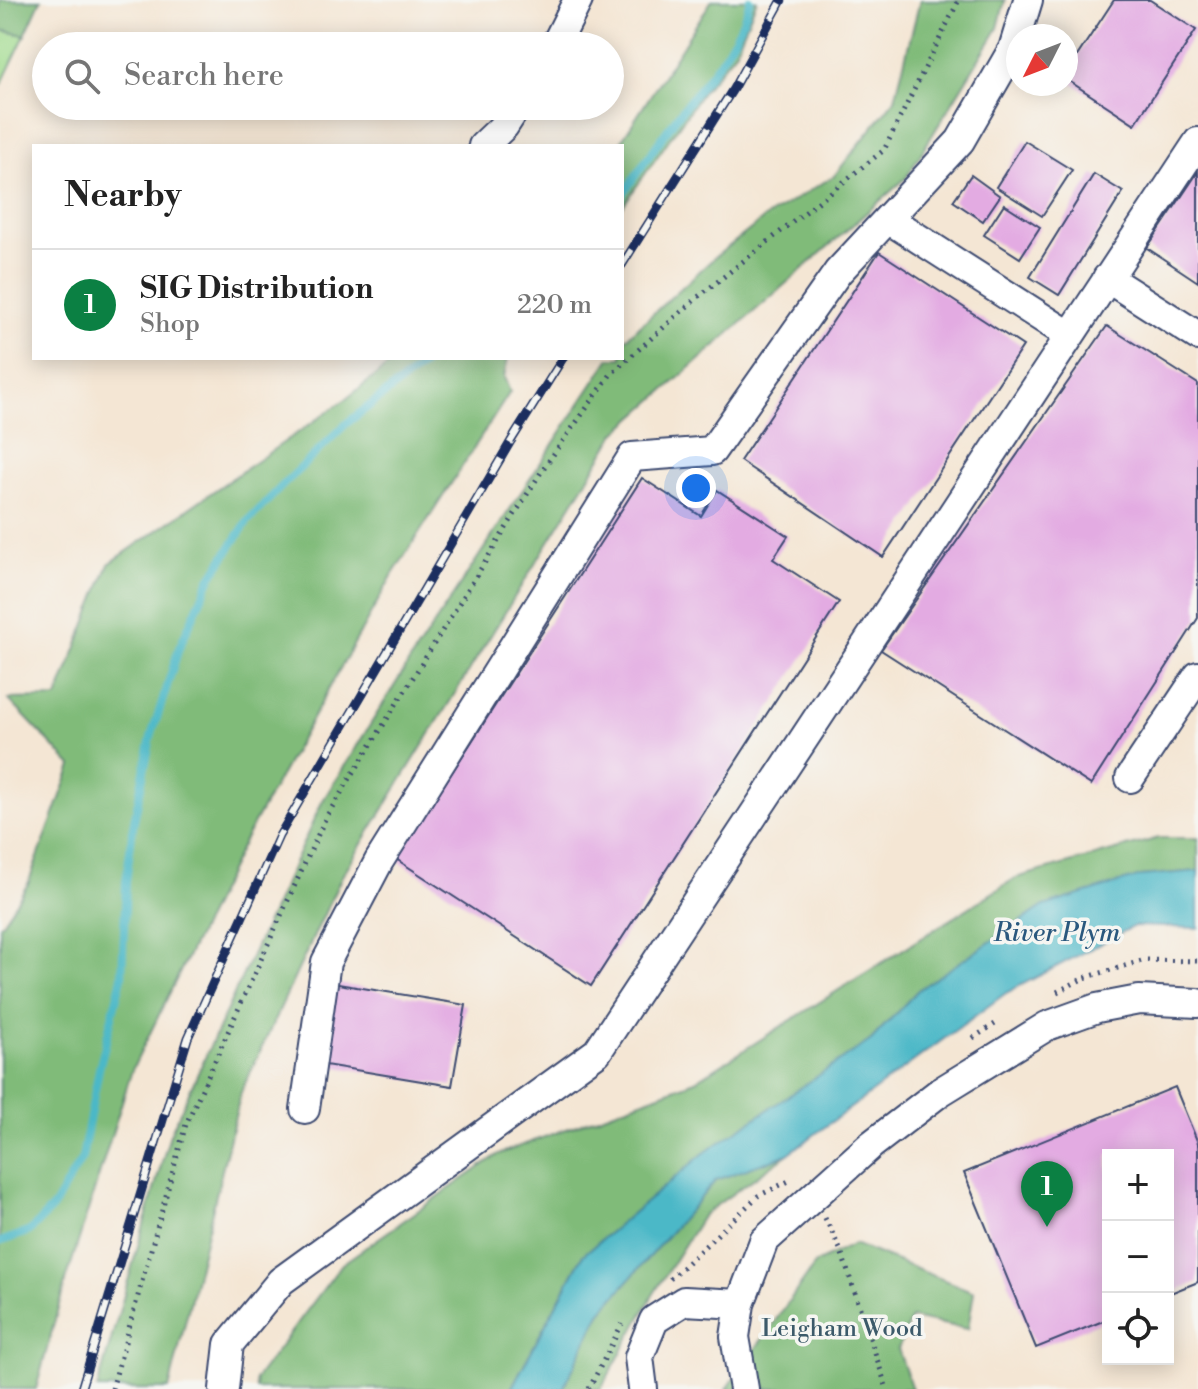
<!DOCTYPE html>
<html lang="en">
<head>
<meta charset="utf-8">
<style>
  body { margin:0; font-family:"Libre Bodoni",serif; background:#f6f6f6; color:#222 }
  .controls { position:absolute; right:24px; bottom:24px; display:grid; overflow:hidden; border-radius:0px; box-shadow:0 4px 20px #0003 }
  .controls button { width:72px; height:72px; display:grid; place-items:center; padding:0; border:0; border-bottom:2px solid #e0e0e0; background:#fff; color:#222; font:40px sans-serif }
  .compass { position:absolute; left:1006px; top:24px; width:72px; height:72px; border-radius:50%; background:#fff; box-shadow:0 4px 20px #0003; rotate:228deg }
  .you { position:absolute; left:696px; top:488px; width:28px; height:28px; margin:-20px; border:6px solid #fff; border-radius:50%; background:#1a73e8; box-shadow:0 0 0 12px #1a73e833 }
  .badge { display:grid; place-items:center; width:52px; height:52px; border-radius:50%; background:#0b8043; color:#fff; font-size:26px; font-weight:700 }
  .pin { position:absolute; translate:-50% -66px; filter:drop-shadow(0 2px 4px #0008) }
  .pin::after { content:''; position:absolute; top:42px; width:28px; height:24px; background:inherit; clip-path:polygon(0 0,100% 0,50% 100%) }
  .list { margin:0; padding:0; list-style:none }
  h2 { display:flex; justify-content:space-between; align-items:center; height:104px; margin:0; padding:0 32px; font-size:34px }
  h2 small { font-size:26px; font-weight:400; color:#767676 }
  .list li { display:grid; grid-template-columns:52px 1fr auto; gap:24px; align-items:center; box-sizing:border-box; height:112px; padding:0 32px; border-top:2px solid #e0e0e0 }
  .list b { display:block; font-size:30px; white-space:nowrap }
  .list p { margin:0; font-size:26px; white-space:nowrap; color:#767676 }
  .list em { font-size:26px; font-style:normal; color:#767676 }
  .icon { flex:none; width:44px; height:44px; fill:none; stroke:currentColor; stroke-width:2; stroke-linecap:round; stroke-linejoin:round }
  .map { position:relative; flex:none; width:1198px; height:1389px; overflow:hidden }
  .search { position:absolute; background:#fff; box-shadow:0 4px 20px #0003; left:32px; top:32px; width:592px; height:88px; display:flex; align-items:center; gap:20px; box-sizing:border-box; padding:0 28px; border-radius:44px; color:#767676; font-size:30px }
  .panel { position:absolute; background:#fff; box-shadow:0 4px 20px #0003; left:32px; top:144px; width:592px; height:216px; border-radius:0px }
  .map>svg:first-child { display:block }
</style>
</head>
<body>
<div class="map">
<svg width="1198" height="1389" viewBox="0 0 1198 1389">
  <rect width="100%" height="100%" fill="#f6f6f2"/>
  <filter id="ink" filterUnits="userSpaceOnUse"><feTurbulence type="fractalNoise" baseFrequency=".0125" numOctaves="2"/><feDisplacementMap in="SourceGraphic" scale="16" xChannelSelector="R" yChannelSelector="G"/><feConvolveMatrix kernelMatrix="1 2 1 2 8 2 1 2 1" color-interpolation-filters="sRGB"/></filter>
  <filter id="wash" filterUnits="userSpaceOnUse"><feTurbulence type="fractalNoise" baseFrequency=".006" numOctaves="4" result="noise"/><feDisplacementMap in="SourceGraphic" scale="32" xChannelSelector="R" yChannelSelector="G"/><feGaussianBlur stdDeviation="1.8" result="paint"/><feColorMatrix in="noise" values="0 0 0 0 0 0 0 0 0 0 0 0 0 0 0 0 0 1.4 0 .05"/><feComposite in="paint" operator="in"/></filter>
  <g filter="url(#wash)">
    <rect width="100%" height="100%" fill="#f4e6d4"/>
    <!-- green -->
    <path fill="#a1db8e" stroke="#5e8576" stroke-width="2" d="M0 30 25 35 0 87Z"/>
    <!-- forest -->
    <path fill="#80bb79" stroke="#4e756c" stroke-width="2" d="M0 0H41L25 35 0 30Z
      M712 0H757L735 52 703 91 622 207V146H618Z
      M920 0H1005L998 28 906 178 616 433 342 876 241 1092 169 1389H97L170 1134 322 802 413 656 610 358H622V342L714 258 766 217 834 176 895 99Z
      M398 358H508L504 377 510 392 393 574 245 839 132 1070 64 1287 36 1389H0V926L28 884 72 766 8 699 57 698 109 564 346 399Z
      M1159 838H1198V871L1141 876 918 990 871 1040 583 1255 511 1389H256L255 1380 342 1264 499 1154 695 1081 1016 878Z
      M788 1154 703 1215 653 1295 601 1389H563L600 1313 716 1180Z
      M854 1244 974 1292 968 1329 911 1318 898 1349 912 1389H727L816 1263Z"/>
    <!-- water -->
    <path fill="#4cb8c7" stroke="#347492" stroke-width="2" d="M1198 871V928L1134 926 1006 993 788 1154 716 1180 600 1313 563 1389H511L583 1255 704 1153 871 1040 918 990 1044 906 1141 876Z"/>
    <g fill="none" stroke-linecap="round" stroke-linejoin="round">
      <!-- stream -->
      <path stroke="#4cb8c7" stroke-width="8" d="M622 195C641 168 659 141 679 114 707 77 738 46 750 0
        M0 1242 30 1231 54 1206 82 1158 99 1069 122 977 126 882 133 826 151 737 179 648 210 579 247 522 283 485 347 423 432 358"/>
    </g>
    <g id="blocks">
      <!-- building -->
      <path fill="#e3abe2" d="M1114 0H1150L1196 30 1135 124 1066 79V73Z
        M1025 141 1072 170 1042 216 996 187Z
        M1198 172V282L1147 248Z
        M1094 174 1123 192 1059 295 1030 277Z
        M971 175 1000 196 983 221 953 201Z
        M1004 204 1040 227 1020 258 984 235Z
        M879 252 1023 346 883 557 740 461Z
        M1107 326 1198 384V618L1091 785 881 650Z
        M642 478 701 516 717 490 788 536 773 559 839 602 591 986 396 859Z
        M326 982 466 1005 452 1086 313 1063Z
        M1175 1087 1198 1143V1282L1168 1294V1155H1108V1319L1036 1348 964 1173Z"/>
    </g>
  </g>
  <g filter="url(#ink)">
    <use href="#blocks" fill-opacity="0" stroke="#3c4a70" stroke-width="2"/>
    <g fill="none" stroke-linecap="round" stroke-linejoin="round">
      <defs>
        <path id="minor" d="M555 46 578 0
          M483 146 504 126 517 106
          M888 219 1069 335
          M1107 278 1198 336
          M1130 778 1198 676
          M305 1109 326 962 379 861 632 457 712 451 838 272 960 141 1013 49 1028 0
          M224 1389 229 1344 281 1281 597 1052 1198 142
          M643 1389 639 1357 654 1320 684 1301 740 1304
          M744 1389 735 1337 740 1304 764 1241 871 1145 940 1092 1047 1026 1097 1008 1139 1000 1198 1003"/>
      </defs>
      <!-- minor casing -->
      <use href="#minor" stroke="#3c4a70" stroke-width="32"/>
      <!-- path -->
      <path stroke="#3c4a70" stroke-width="5" stroke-dasharray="2 6" stroke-linecap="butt" d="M1057 992 1084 978 1145 960 1198 961
        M973 1038 995 1024
        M825 1218 841 1251 887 1389
        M670 1279 758 1196 791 1180
        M112 1389 186 1124 326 817 543 469 611 374 698 297 884 150 959 0
        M589 1389 622 1324"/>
      <!-- minor -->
      <use href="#minor" stroke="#fff" stroke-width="28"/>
      <defs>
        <path id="rail" d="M622 265 733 89 782 0
          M81 1389 188 1038 279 836 511 441 563 358"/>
      </defs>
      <!-- rail casing -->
      <use href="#rail" stroke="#1b2f5e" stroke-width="9"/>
      <!-- rail -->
      <use href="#rail" stroke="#f6f6f2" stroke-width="6" stroke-dasharray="18" stroke-linecap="butt"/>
    </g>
  </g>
  <g text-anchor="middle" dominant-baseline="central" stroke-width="7" stroke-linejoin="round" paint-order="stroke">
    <!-- park labels -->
    <g font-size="24" fill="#3c5a6a" stroke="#f6f6f2">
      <text x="842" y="1329">Leigham Wood</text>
    </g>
    <!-- water labels -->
    <g font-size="26" font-style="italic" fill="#2a587e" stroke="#f6f6f2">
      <text x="1057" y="933">River Plym</text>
    </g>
  </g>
</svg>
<div class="controls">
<button>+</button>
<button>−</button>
<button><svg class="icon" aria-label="locate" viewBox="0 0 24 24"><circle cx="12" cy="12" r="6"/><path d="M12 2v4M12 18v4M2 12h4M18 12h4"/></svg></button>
</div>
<svg class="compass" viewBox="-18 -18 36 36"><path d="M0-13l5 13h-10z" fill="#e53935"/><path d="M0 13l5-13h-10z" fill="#767676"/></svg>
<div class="you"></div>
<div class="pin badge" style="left:1047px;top:1227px">1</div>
<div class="search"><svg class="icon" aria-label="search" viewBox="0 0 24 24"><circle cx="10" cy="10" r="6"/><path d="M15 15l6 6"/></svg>Search here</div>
<section class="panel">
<h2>Nearby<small></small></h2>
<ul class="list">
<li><span class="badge">1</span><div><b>SIG Distribution</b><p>Shop</p></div><em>220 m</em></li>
</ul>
</section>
</div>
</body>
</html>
